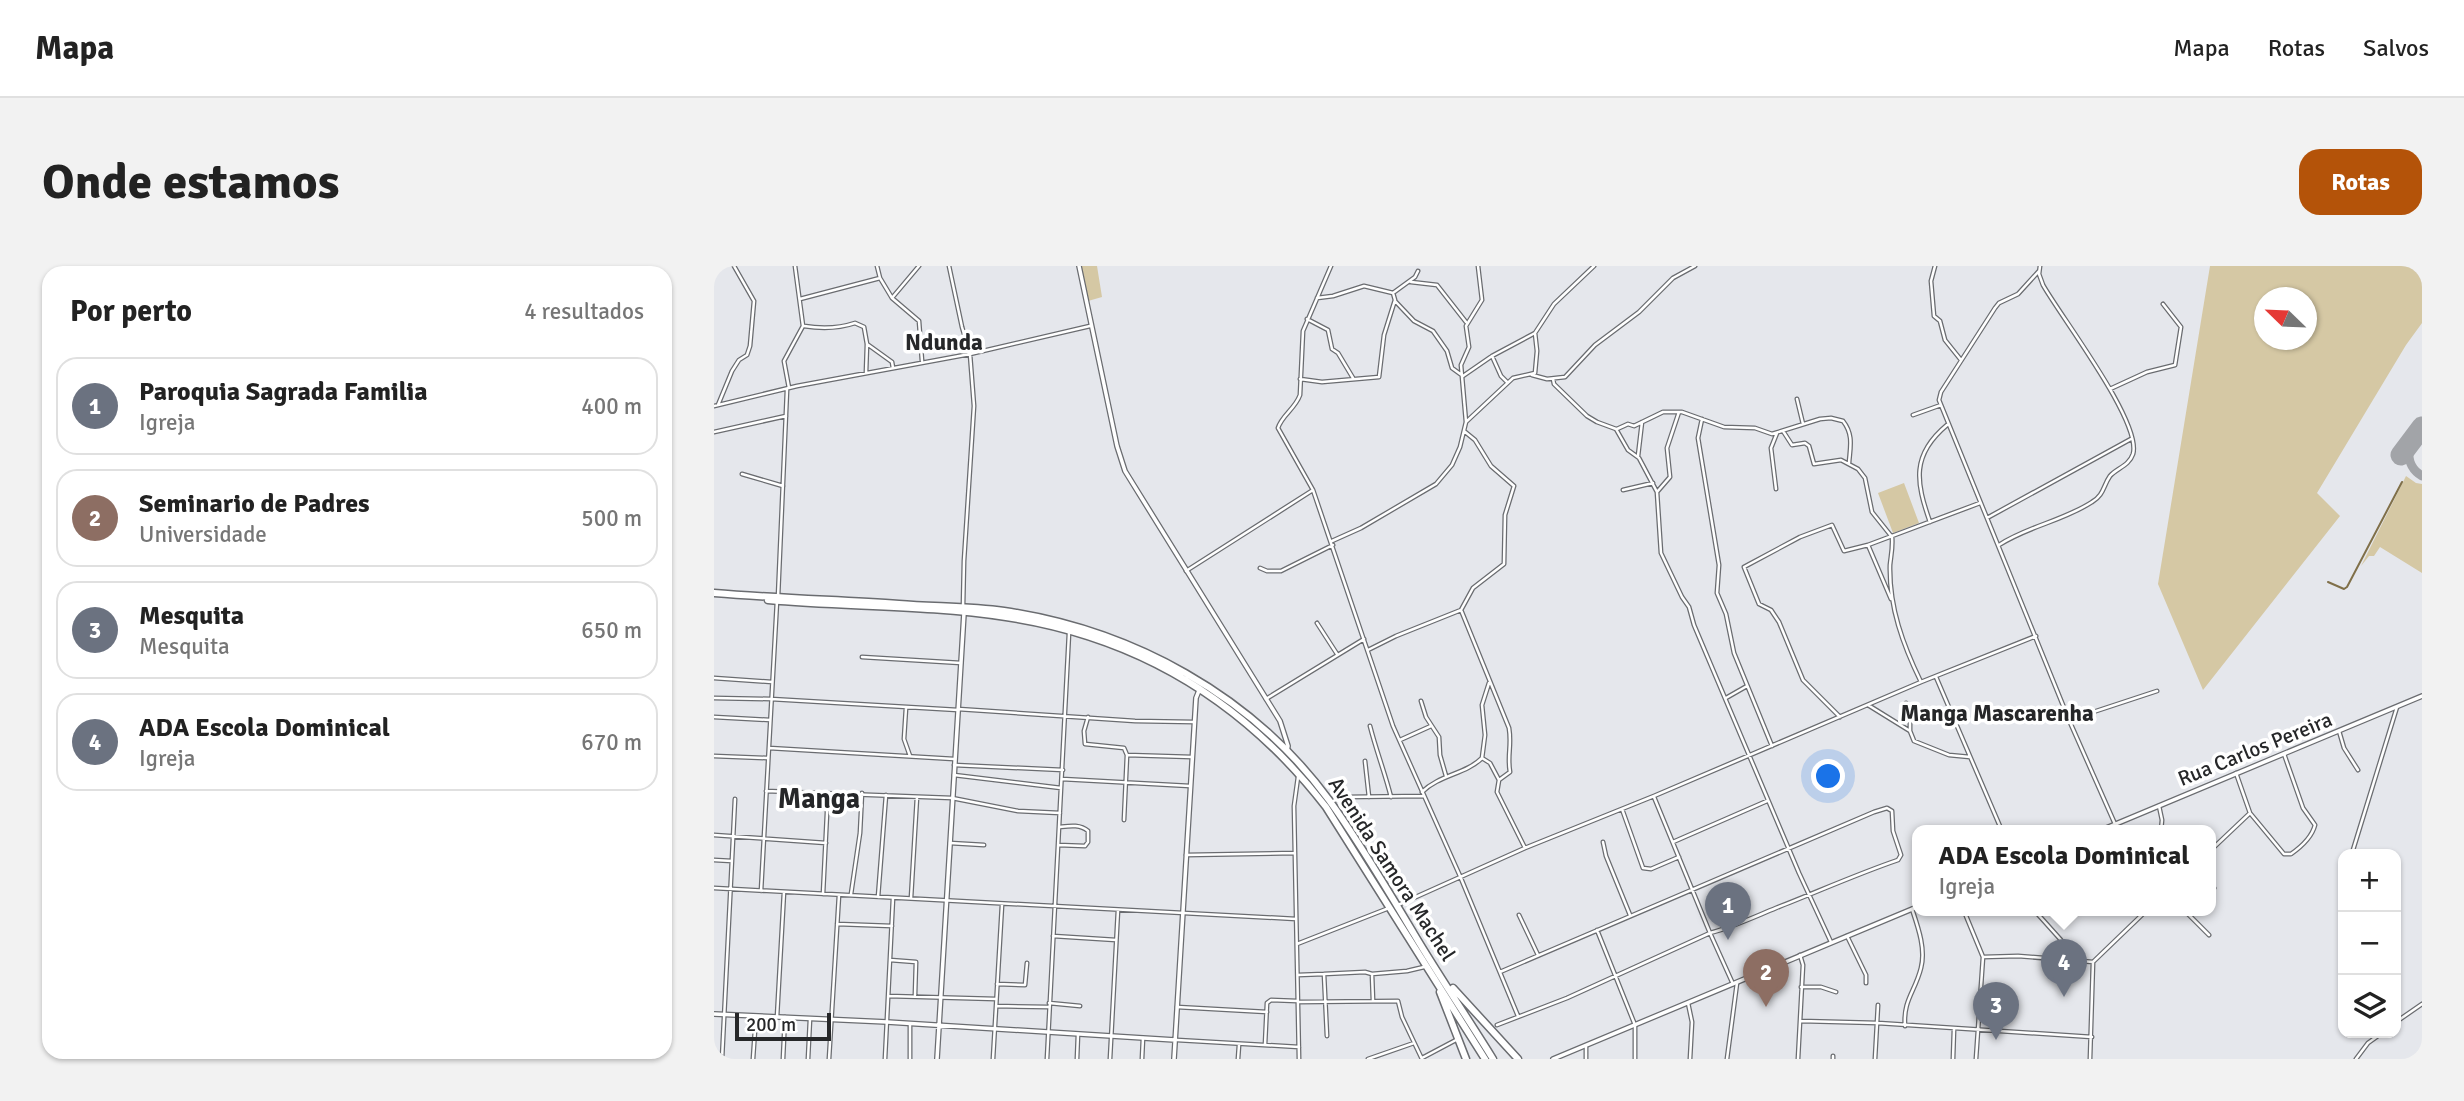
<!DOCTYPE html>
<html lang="pt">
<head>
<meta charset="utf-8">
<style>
  body { margin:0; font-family:Signika,sans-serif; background:#f2f2f2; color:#222 }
  .controls { position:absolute; right:21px; bottom:21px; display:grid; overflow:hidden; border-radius:14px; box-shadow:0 2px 5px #0004 }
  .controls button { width:63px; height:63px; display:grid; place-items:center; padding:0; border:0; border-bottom:2px solid #e0e0e0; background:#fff; color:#222; font:35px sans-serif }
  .compass { position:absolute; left:1540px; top:21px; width:63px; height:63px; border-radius:50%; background:#fff; box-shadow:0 2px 5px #0004; rotate:293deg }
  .scale { position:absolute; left:21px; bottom:18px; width:96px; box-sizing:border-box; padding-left:7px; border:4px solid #262729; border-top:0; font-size:19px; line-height:24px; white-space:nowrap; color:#262729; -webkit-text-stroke:5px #fff; paint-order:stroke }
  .you { position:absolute; left:1115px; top:511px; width:24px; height:24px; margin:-18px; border:5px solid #fff; border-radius:50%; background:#1a73e8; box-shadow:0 0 0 10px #1a73e833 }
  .badge { display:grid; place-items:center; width:46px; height:46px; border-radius:50%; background:#b45309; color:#fff; font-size:23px; font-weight:700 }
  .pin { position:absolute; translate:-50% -58px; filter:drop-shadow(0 2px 4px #0008) }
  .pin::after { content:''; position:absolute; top:37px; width:24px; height:21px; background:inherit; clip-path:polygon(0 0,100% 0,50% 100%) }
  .popup { position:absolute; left:1198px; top:559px; width:304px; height:91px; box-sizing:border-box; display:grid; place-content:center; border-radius:14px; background:#fff; filter:drop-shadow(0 2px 5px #0005); font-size:23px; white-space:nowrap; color:#767676 }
  .popup b { font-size:26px; color:#222 }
  .popup::after { content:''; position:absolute; left:50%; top:100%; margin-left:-14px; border:14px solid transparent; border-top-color:#fff }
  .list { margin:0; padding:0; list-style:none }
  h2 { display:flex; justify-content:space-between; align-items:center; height:91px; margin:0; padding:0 28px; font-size:30px }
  h2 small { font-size:23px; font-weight:400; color:#767676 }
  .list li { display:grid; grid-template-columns:46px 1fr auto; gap:21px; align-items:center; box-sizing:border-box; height:98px; margin:0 14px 14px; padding:0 14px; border:2px solid #e0e0e0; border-radius:21px }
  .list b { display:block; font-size:26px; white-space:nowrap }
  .list p { margin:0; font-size:23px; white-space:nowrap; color:#767676 }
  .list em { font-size:23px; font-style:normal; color:#767676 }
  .icon { flex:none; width:38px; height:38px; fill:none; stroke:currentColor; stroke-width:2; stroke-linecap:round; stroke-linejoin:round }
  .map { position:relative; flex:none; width:1708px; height:793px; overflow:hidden; border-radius:21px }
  header { display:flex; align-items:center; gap:42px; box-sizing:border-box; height:98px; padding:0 35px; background:#fff; border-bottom:2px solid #e0e0e0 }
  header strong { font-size:33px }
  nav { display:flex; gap:38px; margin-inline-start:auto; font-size:24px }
  .intro { display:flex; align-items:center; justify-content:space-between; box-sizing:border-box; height:168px; padding:0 42px }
  h1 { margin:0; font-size:49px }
  .button { padding:18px 32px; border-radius:21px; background:#b45309; color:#fff; font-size:24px; font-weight:700 }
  main { display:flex; gap:42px; padding:0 42px }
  aside { flex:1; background:#fff; border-radius:21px; box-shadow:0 2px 5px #0004 }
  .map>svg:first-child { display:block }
</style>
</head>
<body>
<header>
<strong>Mapa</strong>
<nav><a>Mapa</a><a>Rotas</a><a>Salvos</a></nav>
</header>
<div class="intro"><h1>Onde estamos</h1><a class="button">Rotas</a></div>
<main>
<aside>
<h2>Por perto<small>4 resultados</small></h2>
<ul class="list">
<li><span class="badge" style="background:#6b7280">1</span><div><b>Paroquia Sagrada Familia</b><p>Igreja</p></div><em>400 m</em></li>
<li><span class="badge" style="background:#8d6e63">2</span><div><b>Seminario de Padres</b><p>Universidade</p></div><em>500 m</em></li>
<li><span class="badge" style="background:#6b7280">3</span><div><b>Mesquita</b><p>Mesquita</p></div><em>650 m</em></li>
<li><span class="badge" style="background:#6b7280">4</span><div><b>ADA Escola Dominical</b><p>Igreja</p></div><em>670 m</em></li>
</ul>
</aside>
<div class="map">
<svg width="1708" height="793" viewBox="0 0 1708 793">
  <rect width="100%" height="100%" fill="#e5e7ec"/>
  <!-- green -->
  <path fill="#d5c8a4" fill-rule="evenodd" d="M367 0H383L388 31 374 35Z
    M1496 0H1708V57L1692 79 1603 227 1626 250 1489 424 1444 318ZM1550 32H1592V74H1550Z
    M1692 210 1702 217 1708 218V307L1666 281 1660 290H1655L1647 300Z
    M1190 217 1205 257 1179 267 1164 227Z"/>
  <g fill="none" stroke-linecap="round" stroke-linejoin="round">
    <!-- stream -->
    <path stroke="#807049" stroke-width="2" d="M1614 316 1630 323 1633 321 1688 216"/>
    <!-- taxiway -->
    <path stroke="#a2a4a8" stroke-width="9" d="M1696 177C1693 191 1695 202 1708 210"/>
    <!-- runway -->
    <path stroke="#a2a4a8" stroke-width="21" d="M1687 189 1708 161"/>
    <defs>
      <path id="street" d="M235 0 248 61 256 88 260 140 250 295 249 341
        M617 0 589 65 586 129C581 143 568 149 564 162L599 224 679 460 746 610 804 750
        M1221 0 1217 15 1220 50 1226 55 1231 74 1247 94
        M1325 5 1304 28 1285 37 1281 42 1227 126 1225 134 1355 454 1401 558
        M166 12 178 32 205 55 208 95
        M697 16 723 19 752 56
        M178 32 205 0
        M603 32 619 30 650 20 679 27 701 11 704 5
        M86 33 166 12 163 0
        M681 35 700 55 719 65 733 85 738 102 749 110
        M593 53 614 64 618 83 624 87 639 112
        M90 60C108 63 123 63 141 57L150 61 153 78 152 107
        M153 78 178 96 179 102
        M778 90 787 110 793 116
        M818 109 833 113 851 111 881 79 925 46 959 12 981 0
        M749 110 778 90 821 67 840 38 880 0
        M586 113 608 116 665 111 670 69 681 34 679 27
        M839 113 840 118 873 150 883 156 902 163 914 184 925 192 943 226 947 287 968 331 975 341 980 359 1085 607 1117 676
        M75 122 70 95 89 60 81 0
        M1396 123 1433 106 1461 99 1467 61 1449 38
        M1083 133 1089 158
        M4 139 18 105 25 94 33 89 36 80 40 35 20 0
        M0 140 83 120 256 88 376 60
        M1199 149 1227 139
        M988 153 984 172 1005 299 1003 327 1012 348 1020 387 1058 480
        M752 156 799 112 821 107 823 85 821 67
        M903 163 914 158 920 160 949 146H968L1010 161 1041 162 1058 168 1106 153 1117 152 1129 155C1140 169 1136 182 1135 197
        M1069 165 1078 179 1091 177 1095 180 1100 198 1127 194 1144 203 1151 212 1158 246 1178 271C1179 281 1177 289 1176 299 1175 341 1189 379 1207 416
        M0 166 72 150
        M924 190 928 156
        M28 208 69 220
        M1062 223 1057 182 1063 167
        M909 224 939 217
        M943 226 956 211 953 182 965 146
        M1273 252 1417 173
        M1216 256C1202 216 1197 189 1233 159
        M618 275 647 262 722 218 738 199 746 181 752 156 747 99 755 81 752 60 768 34 764 0
        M1285 279C1314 260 1349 255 1378 236 1390 229 1389 220 1396 210 1403 202 1415 200 1419 188 1428 156 1347 51 1329 19L1325 8 1326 0
        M546 302 553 305H567L619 279
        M472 305 599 224
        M64 331 73 124
        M1177 333 1154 279 1266 237
        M747 344 795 462C798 480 793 489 796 506L785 514
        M603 357 623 388
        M654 384 682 370 747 344 759 322 790 298 791 249 800 220 777 200 761 174 750 165
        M148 391 247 397
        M1222 411 1288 565
        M0 412 58 416
        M0 432 57 433 244 444
        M1012 432 1033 420
        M552 433 650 373
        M707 435 712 451 725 471 726 489 732 510
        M1154 439 1196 465V444L1192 437
        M192 442 190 473 196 490
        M244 443 421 455 480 456
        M0 451 56 454
        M374 451 370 465 371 478 410 482 413 489 478 491
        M1126 451 1089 414 1065 356 1057 344 1045 338 1030 301 1086 271 1118 259 1130 285 1154 279
        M1355 454 1443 425
        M656 460C662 484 671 507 677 531
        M1196 465 1200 475 1235 489 1256 491
        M1625 465 1630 482 1644 504
        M686 474 717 460
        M55 482 240 493
        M0 490 53 492
        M768 492 776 497 785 514 783 526 811 582
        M768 492 771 469 768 439 775 417
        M651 495 655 531
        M240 499 349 504
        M1522 507 1536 547 1570 588H1577C1587 581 1598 571 1601 559L1589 542 1570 488
        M240 509 347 522
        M584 511 580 540 585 793
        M348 513 476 520
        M52 525 238 532 304 545 346 547
        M708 526C725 509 752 508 768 492
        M940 531 996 667 1019 718
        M619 535 631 531 710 530
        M1445 540 1448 554 1447 565
        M908 543 929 602 937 603 965 591
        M410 554 413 489
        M0 569 112 577
        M889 576 892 590 916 649
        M959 576 1053 535
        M236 577 270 579
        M344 579 371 580 374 576V565C366 558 355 560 345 561
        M1497 584 1535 548
        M1639 584 1683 441
        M472 589 581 587
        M0 594 18 595
        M1497 617 1500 622
        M0 622 582 653
        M47 625 63 335
        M109 628 114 527
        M137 628 146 567 148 527
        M164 631 172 529
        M197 632 203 531
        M684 639 811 582 940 530 1207 416 1322 370
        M1250 645 1269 691 1262 793
        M1321 645 1347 674 1359 694
        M1471 645 1495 669
        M805 649 824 689
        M123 658 178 660
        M883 664 921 759V793
        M339 670 402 674
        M1133 670 1152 709V717
        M583 678 675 642
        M1269 691 1304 690 1379 696 1432 645
        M176 694 202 696 201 729
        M610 708 651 706 658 708
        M584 709 610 708 613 770
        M283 718 311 719 313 697
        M1087 721H1107L1122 726
        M174 730 282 733
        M659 735 658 708 693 705 710 701
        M584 736 684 735 688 751 708 793
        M335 737 366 740
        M974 737 978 756 976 793
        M282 740 334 741
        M463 741 553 746
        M63 751 70 626
        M1087 755 1164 757 1378 771
        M1682 756 1708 738
        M783 759 853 732 996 667C1019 661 1040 651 1062 642 1103 626 1143 608 1184 594L1187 589 1179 565 1178 545 1173 542 1160 546 786 706
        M1191 760C1189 734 1201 726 1207 702 1212 683 1204 661 1198 643
        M463 774 585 781
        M551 779 553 737 557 734 583 735
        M708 792 742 774
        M8 793 21 533
        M39 793 42 750
        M69 793 71 751
        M94 793 96 753
        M115 793 125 629
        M171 793 179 632
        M196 793V758
        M279 793 288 639
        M333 793 355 367
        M363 793 364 768
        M396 793 404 644
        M428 793 429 772
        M524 793 525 779
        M654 793 700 777
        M872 793V781
        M1013 793 1023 717
        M1084 793 1089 699 1086 689
        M1119 793V790
        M1161 793 1164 739
        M1239 793 1240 763
        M1376 793 1379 696
        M1642 793 1654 777 1668 767"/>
      <path id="secondary" d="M365 0 403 180 411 205 566 455 574 480 573 485
        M1385 565 1708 430
        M0 748 173 756 461 774
        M223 793 250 347
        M460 793 482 432 486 422
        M839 793 1203 641"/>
      <path id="highway" d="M0 327C62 332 123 334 185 338 220 341 255 340 290 345 418 364 538 429 615 534 646 577 673 623 700 668 725 710 753 751 779 793
        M54 334C133 341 214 339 292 351 425 371 530 435 612 541L771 793
        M739 722 804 793
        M726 726 752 793"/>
    </defs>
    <!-- street casing -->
    <use href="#street" stroke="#6a6c70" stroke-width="5"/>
    <!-- secondary casing -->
    <use href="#secondary" stroke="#6a6c70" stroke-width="6"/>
    <!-- highway casing -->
    <use href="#highway" stroke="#6a6c70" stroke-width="9"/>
    <!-- street -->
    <use href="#street" stroke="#fff" stroke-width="2.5"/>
    <!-- secondary -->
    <use href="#secondary" stroke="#fff" stroke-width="3.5"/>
    <!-- highway -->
    <use href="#highway" stroke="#fff" stroke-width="6"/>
  </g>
  <g text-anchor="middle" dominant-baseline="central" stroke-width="7" stroke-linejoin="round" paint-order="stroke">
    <!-- street labels -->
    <g font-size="21" fill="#262729" stroke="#fff">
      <text transform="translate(1541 483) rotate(-22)">Rua Carlos Pereira</text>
      <text transform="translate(678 603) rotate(57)">Avenida Samora Machel</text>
    </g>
    <!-- neighbourhood labels -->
    <g font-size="23" font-weight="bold" fill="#262729" stroke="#fff">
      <text x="230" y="76">Ndunda</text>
      <text x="1283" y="447">Manga Mascarenha</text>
    </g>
    <!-- district labels -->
    <g font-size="28" font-weight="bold" fill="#262729" stroke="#fff">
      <text x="105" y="533">Manga</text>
    </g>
  </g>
</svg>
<div class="controls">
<button>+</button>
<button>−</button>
<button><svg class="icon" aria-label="layers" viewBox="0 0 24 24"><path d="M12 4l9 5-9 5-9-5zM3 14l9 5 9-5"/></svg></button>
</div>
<svg class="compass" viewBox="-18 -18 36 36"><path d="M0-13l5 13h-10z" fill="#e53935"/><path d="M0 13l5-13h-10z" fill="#767676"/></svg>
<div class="scale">200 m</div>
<div class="you"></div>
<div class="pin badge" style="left:1014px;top:674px;background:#6b7280">1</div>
<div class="pin badge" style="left:1052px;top:741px;background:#8d6e63">2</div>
<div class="pin badge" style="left:1282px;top:774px;background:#6b7280">3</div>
<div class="pin badge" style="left:1350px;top:731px;background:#6b7280">4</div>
<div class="popup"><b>ADA Escola Dominical</b>Igreja</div>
</div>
</main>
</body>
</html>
